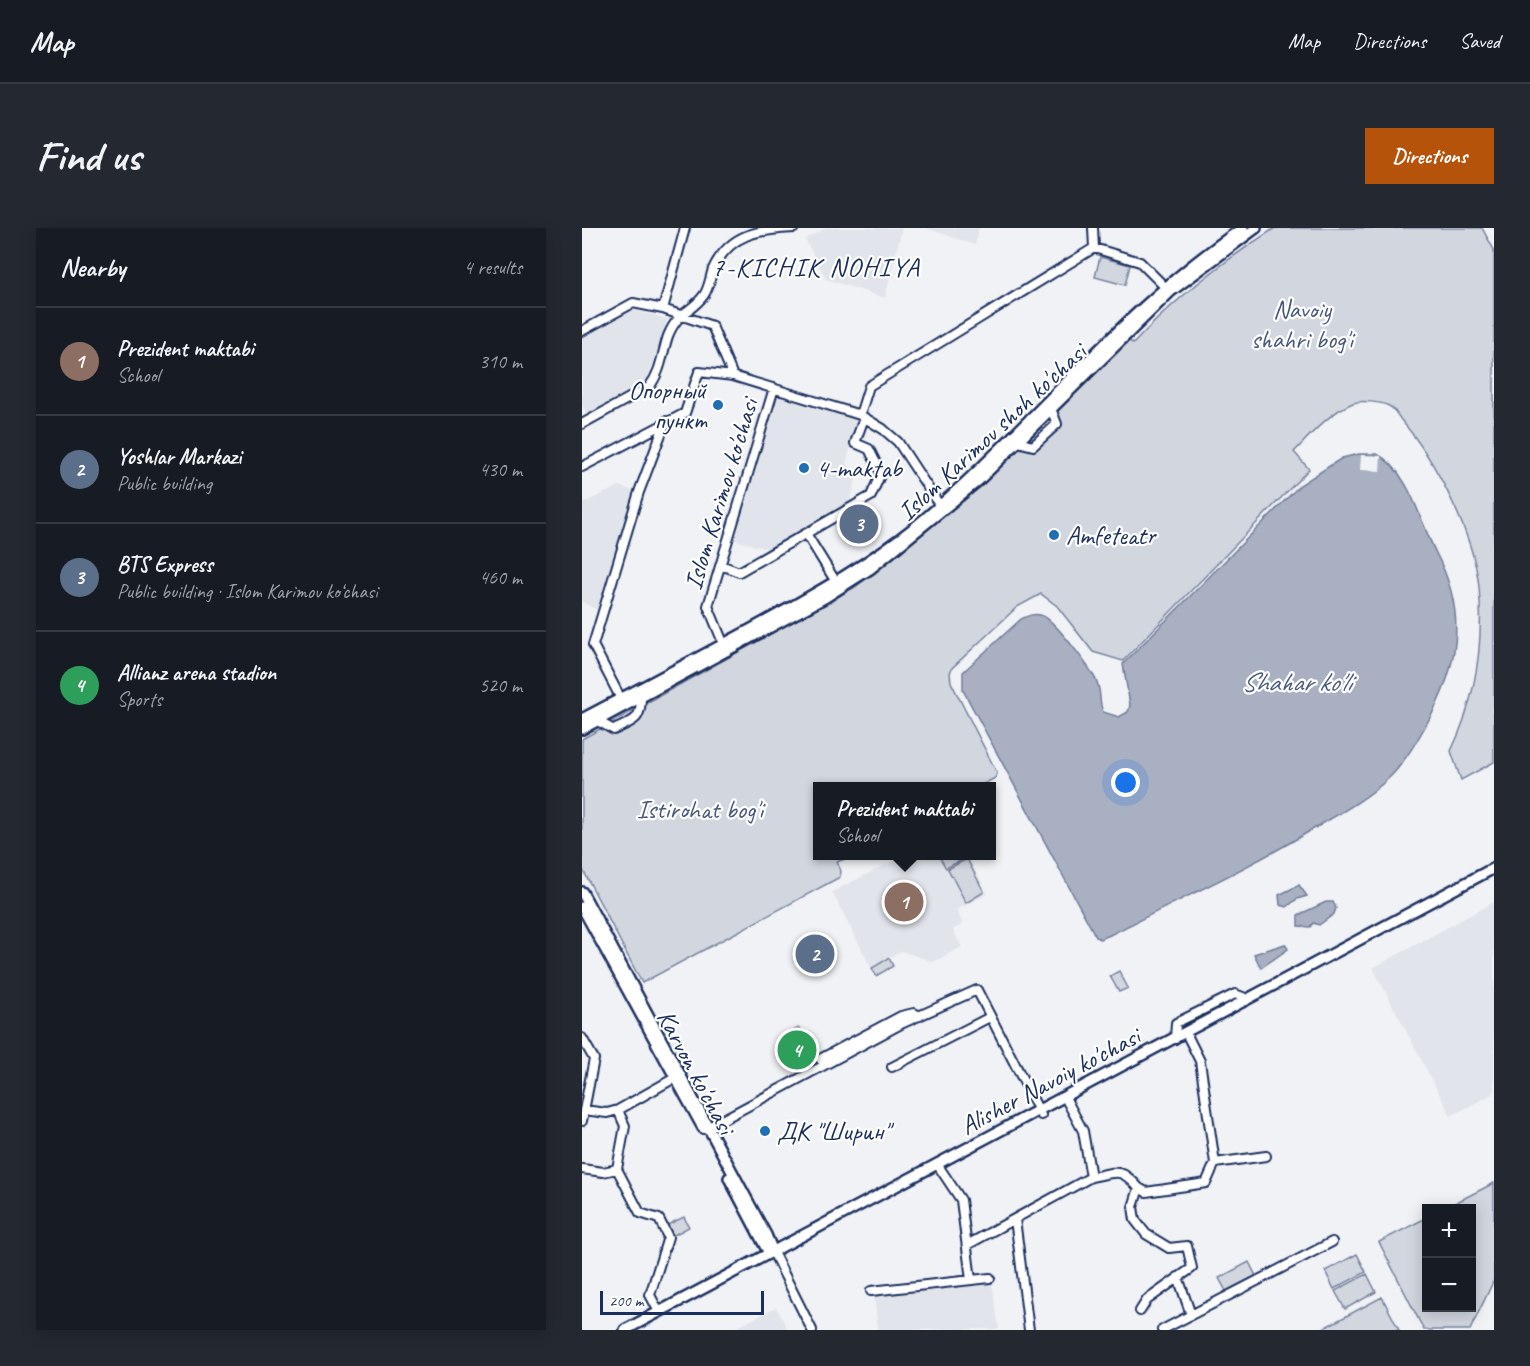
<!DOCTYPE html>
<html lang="en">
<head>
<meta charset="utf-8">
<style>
  body { margin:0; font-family:Caveat,sans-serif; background:#242831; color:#f1f3f6 }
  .controls { position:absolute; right:18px; bottom:18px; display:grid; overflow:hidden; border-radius:0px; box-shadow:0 3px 15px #0003 }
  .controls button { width:54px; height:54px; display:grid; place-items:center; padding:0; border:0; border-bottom:2px solid #363941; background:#171b24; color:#f1f3f6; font:30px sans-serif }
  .scale { position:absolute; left:18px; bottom:15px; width:164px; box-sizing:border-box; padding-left:6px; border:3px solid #1b2f5e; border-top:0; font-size:16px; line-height:21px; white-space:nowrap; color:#1b2f5e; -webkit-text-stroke:4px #fff; paint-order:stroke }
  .you { position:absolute; left:544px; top:555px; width:21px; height:21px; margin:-15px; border:4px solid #fff; border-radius:50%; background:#1a73e8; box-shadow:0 0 0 9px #1a73e833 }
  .badge { display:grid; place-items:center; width:39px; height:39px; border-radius:50%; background:#b45309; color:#fff; font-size:20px; font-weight:700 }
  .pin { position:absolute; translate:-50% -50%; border:3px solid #fff; box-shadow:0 2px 6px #0006 }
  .popup { position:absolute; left:231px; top:554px; width:183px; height:78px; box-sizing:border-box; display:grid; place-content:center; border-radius:0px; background:#171b24; filter:drop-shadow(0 2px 4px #0005); font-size:20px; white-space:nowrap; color:#9ea1a6 }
  .popup b { font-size:22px; color:#f1f3f6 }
  .popup::after { content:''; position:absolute; left:50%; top:100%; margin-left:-12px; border:12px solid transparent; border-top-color:#171b24 }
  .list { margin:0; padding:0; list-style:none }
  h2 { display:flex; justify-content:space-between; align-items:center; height:78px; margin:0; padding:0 24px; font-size:26px }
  h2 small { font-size:20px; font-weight:400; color:#9ea1a6 }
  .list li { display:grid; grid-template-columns:39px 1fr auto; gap:18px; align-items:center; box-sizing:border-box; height:108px; padding:0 24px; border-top:2px solid #363941 }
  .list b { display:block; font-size:22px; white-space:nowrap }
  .list p { margin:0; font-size:20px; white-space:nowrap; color:#9ea1a6 }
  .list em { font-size:20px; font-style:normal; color:#9ea1a6 }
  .map { position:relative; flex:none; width:912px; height:1102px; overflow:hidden; border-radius:0px }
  header { display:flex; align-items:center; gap:36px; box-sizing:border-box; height:84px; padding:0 30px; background:#171b24; border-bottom:2px solid #363941 }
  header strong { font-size:28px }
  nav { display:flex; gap:33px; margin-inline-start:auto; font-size:21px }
  .intro { display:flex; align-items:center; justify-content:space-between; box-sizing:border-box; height:144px; padding:0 36px }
  h1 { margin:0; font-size:42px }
  .button { padding:15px 27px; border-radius:0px; background:#b45309; color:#fff; font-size:21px; font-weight:700 }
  main { display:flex; gap:36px; padding:0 36px }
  aside { flex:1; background:#171b24; border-radius:0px; box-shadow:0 3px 15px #0003 }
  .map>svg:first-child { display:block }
</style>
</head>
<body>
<header>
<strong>Map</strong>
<nav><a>Map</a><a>Directions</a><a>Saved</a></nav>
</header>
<div class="intro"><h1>Find us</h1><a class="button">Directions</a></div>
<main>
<aside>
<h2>Nearby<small>4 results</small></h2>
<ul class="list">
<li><span class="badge" style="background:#8d6e63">1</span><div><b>Prezident maktabi</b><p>School</p></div><em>310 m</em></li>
<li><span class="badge" style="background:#5c6f8a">2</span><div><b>Yoshlar Markazi</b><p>Public building</p></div><em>430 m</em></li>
<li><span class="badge" style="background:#5c6f8a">3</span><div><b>BTS Express</b><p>Public building · Islom Karimov ko‘chasi</p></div><em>460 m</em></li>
<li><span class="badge" style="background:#2e9e5b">4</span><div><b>Allianz arena stadion</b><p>Sports</p></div><em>520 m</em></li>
</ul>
</aside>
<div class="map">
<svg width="912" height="1102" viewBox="0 0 912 1102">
  <rect width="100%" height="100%" fill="#f1f2f5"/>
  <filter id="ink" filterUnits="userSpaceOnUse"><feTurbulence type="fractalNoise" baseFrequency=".0167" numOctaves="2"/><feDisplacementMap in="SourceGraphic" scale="12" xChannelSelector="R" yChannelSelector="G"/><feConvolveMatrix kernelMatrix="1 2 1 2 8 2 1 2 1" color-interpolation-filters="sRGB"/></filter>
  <g filter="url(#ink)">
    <!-- built -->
    <path fill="#e1e4ea" d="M244 0H320L303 70 244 51 223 11Z
      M344 0H397L393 17Z
      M48 81 86 91 65 153 5 186 0 177V109Z
      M196 166 276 193 264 235 276 245 266 279 189 322 153 312Z
      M37 258 52 263 15 382 0 374V276Z
      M321 628H385L406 666 374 682 381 696 371 702 380 719 351 734 320 723 289 739 250 664Z
      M912 674V865L869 888 791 740Z
      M410 1054 417 1101 296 1102 292 1066Z
      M194 1079 206 1102H150Z"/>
    <!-- green -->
    <path fill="#d2d6df" stroke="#76829e" stroke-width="1.5" d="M693 0H900L912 22V534L879 552 869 523C894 471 902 416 897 359 892 307 853 231 819 192 816 188 812 180 807 178 799 174 780 172 771 175 748 184 729 206 712 224L727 241 541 433 511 424 475 378 459 366 435 379 370 440 368 445 369 454 415 545 413 550 398 558H235V628H270L255 634 259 643 258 649 60 755 0 640V511L273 359 382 272 544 109 551 116C593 70 640 34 693 0Z
      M518 29 548 37 543 57 513 49Z
      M362 628H380L382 631 364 640 358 630Z
      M385 631 402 664 384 675 366 641Z
      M307 730 311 738 294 748 290 740Z
      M537 743 546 760 537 764 528 748Z
      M217 800 234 833 214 843 197 810Z
      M912 955V1052L888 1102H842L797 1014 844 990V1080H890V980H863Z
      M102 989 107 999 90 1008 85 997Z
      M775 1026 784 1044 752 1061 743 1043Z
      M667 1034 674 1048 644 1063 637 1050Z
      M785 1046 794 1064 763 1081 753 1063Z
      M800 1069 817 1102H738Z"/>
    <!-- water -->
    <path fill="#a8b0c2" stroke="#707c9a" stroke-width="1.5" d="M777 226H795C827 242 839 296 854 325 886 386 877 439 844 497 834 515 823 534 808 549 786 570 759 585 733 600 667 640 597 672 528 707L518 711 514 709 381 462V444L439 391C447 387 453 385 461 388 473 393 513 445 516 457 519 467 517 475 521 484L537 489 546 484 548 477 541 436 718 257 760 230Z
      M717 657 725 668 715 671 705 679 698 677 697 667Z
      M744 674H751L754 680 752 686 737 697 731 695 728 699 716 698V687Z
      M703 716 706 721 679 740 672 726Z"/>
    <!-- pier -->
    <path fill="#f1f2f5" d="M779 227 799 228 798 243 778 242Z"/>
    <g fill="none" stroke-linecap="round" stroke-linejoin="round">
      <defs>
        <path id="minor" d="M511 0 512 20
          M81 81 103 0
          M0 103 51 75 81 81 130 98 151 148 278 187
          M0 196 67 159C79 144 80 126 86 108 96 83 109 85 122 67 127 60 128 50 131 41 148 5 176 2 212 0
          M432 213 451 218 475 196 468 178
          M0 239 103 185 117 144 151 148
          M360 281 316 214 301 201 278 187 287 158 512 20 558 34 587 63
          M225 307 254 354
          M139 337 157 344 289 268 299 245 287 221 273 215 282 190
          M142 417 126 378 192 160
          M39 471 11 417 57 264 84 193
          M10 490 32 502C52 492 59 493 59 469
          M0 810 12 831 0 893
          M593 811 594 795 653 766 661 769 664 773
          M238 831 319 788 332 785 338 788
          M310 839 408 789
          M485 873 501 903 509 949C536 944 538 939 557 960
          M2 882 25 885 36 882 98 847
          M36 882 43 898 35 941 58 985 77 991 86 1009 68 1067 77 1084
          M123 901 321 795 395 762 459 887
          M633 935 684 928
          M355 936 379 972 389 1052
          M0 941 21 944 35 941
          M433 991 447 1102
          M385 1017 509 949
          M193 1028 230 1102
          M596 1049 609 1087
          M289 1063 408 1050
          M558 1083 565 1072 610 1040 605 1018 587 1020 564 1006 553 992 551 979 557 960 564 964 624 955 633 935 618 833 606 809
          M580 1102 750 1014"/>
        <path id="major" d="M0 491C63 458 126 425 188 391 238 363 288 335 333 299 447 205 537 83 661 0
          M0 501 244 369 288 341 397 252 588 64 674 0
          M0 664 184 1007 192 1026
          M0 679 121 900
          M147 950 184 1020
          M43 1102 912 640"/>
      </defs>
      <!-- minor casing -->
      <use href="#minor" stroke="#1b2f5e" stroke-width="12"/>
      <!-- major casing -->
      <use href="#major" stroke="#1b2f5e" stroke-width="14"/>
      <!-- minor -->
      <use href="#minor" stroke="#fff" stroke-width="8"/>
      <!-- major -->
      <use href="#major" stroke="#fff" stroke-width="9"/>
    </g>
  </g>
  <!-- markers -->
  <g fill="#1f6fb2" stroke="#fff" stroke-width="2">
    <circle cx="136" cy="177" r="6"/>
    <circle cx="222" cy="240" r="6"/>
    <circle cx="472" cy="307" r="6"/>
    <circle cx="183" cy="903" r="6"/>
  </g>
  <g text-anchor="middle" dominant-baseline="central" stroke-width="4.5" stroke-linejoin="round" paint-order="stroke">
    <!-- park labels -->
    <g font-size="26" fill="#49597e" stroke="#fff">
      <text x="720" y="81">Navoiy<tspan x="720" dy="30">shahri bog'i</tspan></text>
      <text x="118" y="581">Istirohat bog'i</text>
    </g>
    <!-- poi labels -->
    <g font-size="26" fill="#1b2f5e" stroke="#fff" text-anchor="start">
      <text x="124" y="162" text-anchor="end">Опорный<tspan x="124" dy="30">пункт</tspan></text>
      <text x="234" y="240">4-maktab</text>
      <text x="484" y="307">Amfeteatr</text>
      <text x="195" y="903">ДК "Ширин"</text>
    </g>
    <!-- street labels -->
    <g font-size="26" fill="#1b2f5e" stroke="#fff">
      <text transform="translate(410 204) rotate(-43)">Islom Karimov shoh ko'chasi</text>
      <text transform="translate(139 266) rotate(-73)">Islom Karimov ko'chasi</text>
      <text transform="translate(114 844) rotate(62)">Karvon ko'chasi</text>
      <text transform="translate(468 853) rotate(-28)">Alisher Navoiy ko'chasi</text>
    </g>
    <!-- neighbourhood labels -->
    <g font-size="27" letter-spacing="1.5" fill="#1b2f5e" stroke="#fff">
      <text x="234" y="39">7-KICHIK NOHIYA</text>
    </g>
    <!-- water labels -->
    <g font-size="27" font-style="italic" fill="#4c5c81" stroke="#fff">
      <text x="714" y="454">Shahar ko'li</text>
    </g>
  </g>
</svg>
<div class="controls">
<button>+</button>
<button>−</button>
</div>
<div class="scale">200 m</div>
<div class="you"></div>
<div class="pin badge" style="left:322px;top:674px;background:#8d6e63">1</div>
<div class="popup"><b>Prezident maktabi</b>School</div>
<div class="pin badge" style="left:233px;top:726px;background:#5c6f8a">2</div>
<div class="pin badge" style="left:277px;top:296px;background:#5c6f8a">3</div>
<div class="pin badge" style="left:215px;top:822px;background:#2e9e5b">4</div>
</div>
</main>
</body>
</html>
